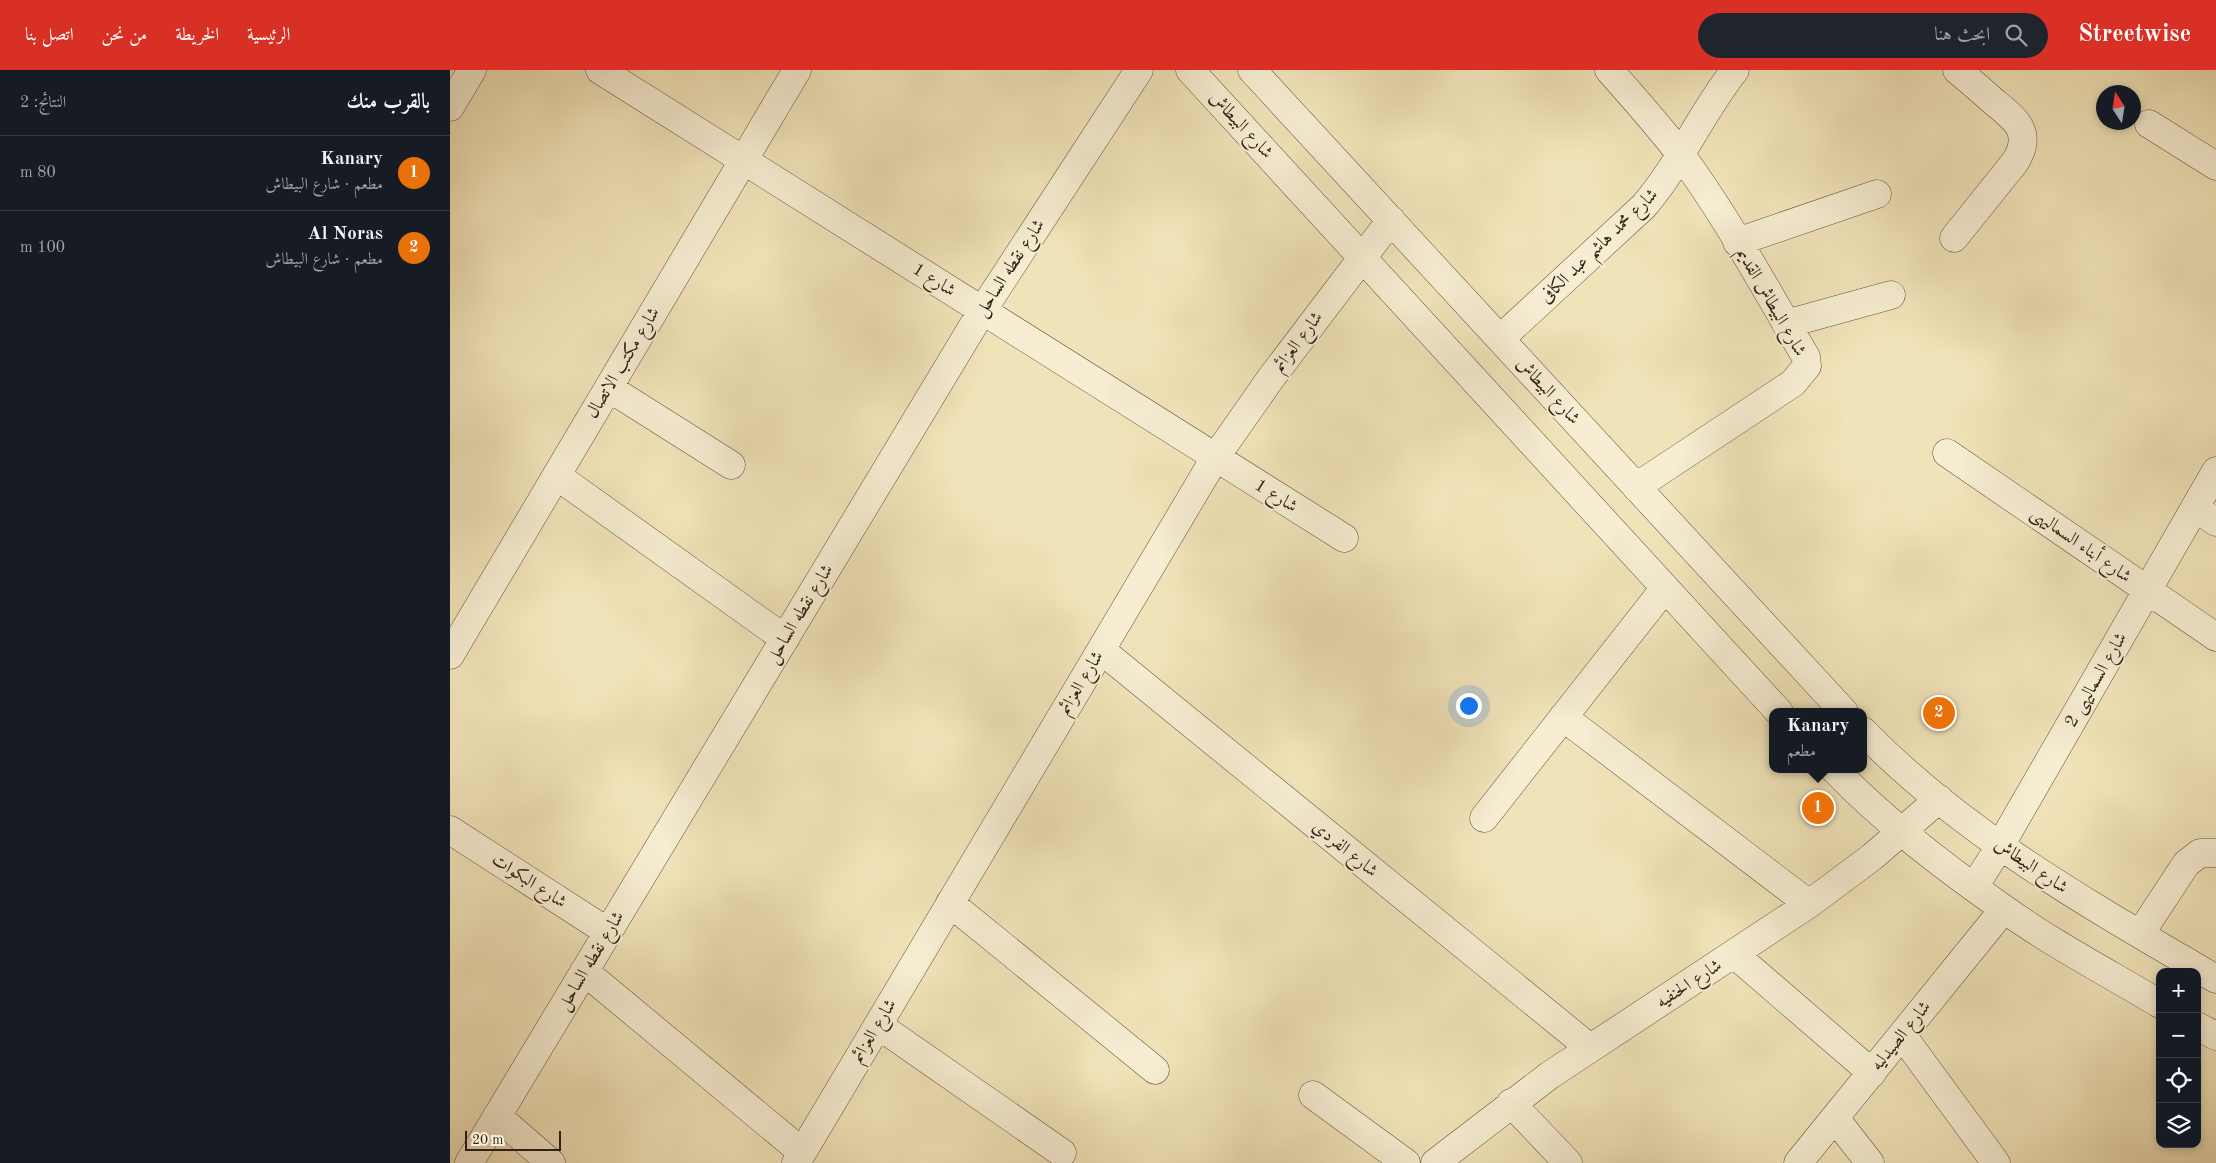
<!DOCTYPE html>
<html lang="ar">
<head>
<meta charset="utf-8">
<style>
  body { margin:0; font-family:"Old Standard TT",Amiri,serif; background:#20242c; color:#f1f3f6; direction:rtl }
  .controls { position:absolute; right:15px; bottom:15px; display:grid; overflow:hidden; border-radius:10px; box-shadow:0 2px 8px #0003 }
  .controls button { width:45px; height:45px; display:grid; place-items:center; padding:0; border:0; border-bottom:1px solid #363941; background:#171b24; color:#f1f3f6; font:25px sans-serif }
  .compass { position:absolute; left:1646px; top:15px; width:45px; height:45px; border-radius:50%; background:#171b24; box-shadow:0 2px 8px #0003; rotate:348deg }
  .scale { position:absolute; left:15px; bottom:12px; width:96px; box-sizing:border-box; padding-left:5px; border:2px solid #332214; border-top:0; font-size:14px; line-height:18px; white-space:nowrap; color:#332214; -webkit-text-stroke:4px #f6edd2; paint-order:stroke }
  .you { position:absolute; left:1018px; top:635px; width:18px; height:18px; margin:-12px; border:4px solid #fff; border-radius:50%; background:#1a73e8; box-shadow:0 0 0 8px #1a73e833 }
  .badge { display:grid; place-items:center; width:32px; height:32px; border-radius:50%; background:#d93025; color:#fff; font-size:16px; font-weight:700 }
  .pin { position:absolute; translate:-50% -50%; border:2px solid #fff; box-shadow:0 1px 5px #0006 }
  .popup { position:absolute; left:1319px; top:638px; width:98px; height:65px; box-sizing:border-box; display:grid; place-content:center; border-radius:10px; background:#171b24; filter:drop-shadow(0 1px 4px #0005); font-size:16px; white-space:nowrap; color:#9ea1a6 }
  .popup b { font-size:19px; color:#f1f3f6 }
  .popup::after { content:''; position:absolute; left:50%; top:100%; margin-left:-10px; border:10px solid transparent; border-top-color:#171b24 }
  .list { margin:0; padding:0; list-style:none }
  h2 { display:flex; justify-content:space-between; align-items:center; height:65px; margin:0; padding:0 20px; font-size:21px }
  h2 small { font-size:16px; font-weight:400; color:#9ea1a6 }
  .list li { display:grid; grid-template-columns:32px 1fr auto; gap:15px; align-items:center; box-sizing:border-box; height:75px; padding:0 20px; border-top:1px solid #363941 }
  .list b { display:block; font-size:19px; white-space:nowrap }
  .list p { margin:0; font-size:16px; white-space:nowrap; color:#9ea1a6 }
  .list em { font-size:16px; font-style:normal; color:#9ea1a6 }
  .icon { flex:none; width:28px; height:28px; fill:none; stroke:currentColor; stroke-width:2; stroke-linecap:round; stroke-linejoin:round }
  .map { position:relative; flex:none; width:1766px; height:1093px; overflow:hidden; direction:ltr }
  header { display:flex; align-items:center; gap:30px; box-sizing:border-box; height:70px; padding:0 25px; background:#d93025; color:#fff }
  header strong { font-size:24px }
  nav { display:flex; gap:28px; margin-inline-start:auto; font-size:18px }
  .search { width:350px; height:45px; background:#20242c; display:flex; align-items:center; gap:12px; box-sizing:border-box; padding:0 18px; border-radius:28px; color:#9ea1a6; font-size:19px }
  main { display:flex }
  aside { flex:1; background:#171b24 }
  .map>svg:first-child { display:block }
</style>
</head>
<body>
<header>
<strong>Streetwise</strong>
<div class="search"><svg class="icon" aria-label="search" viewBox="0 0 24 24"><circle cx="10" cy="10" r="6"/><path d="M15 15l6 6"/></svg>ابحث هنا</div>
<nav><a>الرئيسية</a><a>الخريطة</a><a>من نحن</a><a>اتصل بنا</a></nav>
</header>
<main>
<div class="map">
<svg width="1766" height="1093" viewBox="0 0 1766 1093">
  <rect width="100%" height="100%" fill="#f1e3b9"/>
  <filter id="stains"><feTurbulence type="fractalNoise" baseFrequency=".004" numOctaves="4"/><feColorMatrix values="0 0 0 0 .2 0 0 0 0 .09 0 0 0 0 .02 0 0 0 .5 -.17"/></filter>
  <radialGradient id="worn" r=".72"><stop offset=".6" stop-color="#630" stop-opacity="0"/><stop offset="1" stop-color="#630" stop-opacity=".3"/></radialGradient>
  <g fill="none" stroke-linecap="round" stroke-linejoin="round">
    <defs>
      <path id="minor" d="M150 0 894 468
        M740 0 1329 642
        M802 0 1394 642
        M1159 0C1184 28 1208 55 1231 85 1277 147 1316 220 1356 287L1357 296 1343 313 1186 417
        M0 37 22 0
        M1699 54 1766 96
        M1504 168 1565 92C1584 62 1565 49 1543 31 1531 20 1519 10 1507 0
        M1287 172 1427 124
        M1336 254 1441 225
        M1050 269 1194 136C1230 94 1251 43 1285 0
        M159 318 281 395
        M1497 383 1766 567
        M107 406 335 569
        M1745 437 1766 452
        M651 580 1140 978
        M0 585 347 0
        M1113 647 1359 834
        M1413 661C1514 765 1642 836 1766 909
        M1384 699C1435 752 1494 797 1554 839 1603 874 1658 903 1710 934
        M1034 748 1215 518
        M0 760 158 862
        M1524 817 1550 776 1766 401
        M500 833 705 1000
        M1690 864 1736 794 1750 783H1766
        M1284 884 1422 1003
        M134 901 352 1082
        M428 955 612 1083
        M1747 956 1766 966
        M1452 965 1546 1093
        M863 1025 956 1093
        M1061 1033 1118 1093
        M47 1046 101 1093
        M1385 1048 1420 1093
        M19 1093 532 241 689 0
        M346 1093 765 388 821 308 941 150
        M985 1093 1100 1005 1359 834 1422 787 1489 729
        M1348 1093 1554 839"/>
    </defs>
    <!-- minor casing -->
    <use href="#minor" stroke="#62523d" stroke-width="29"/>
    <!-- minor -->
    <use href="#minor" stroke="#f6edd2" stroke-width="28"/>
  </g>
  <g text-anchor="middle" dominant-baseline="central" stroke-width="4" stroke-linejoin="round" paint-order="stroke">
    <!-- street labels -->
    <g font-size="18" fill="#332214" stroke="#f6edd2">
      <text transform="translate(791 55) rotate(47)">شارع البيطاش</text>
      <text transform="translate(1149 176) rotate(-44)">شارع محمد هاشم عبد الكافى</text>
      <text transform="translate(560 198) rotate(-57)">شارع نقطه الساحل</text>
      <text transform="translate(484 210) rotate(32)">شارع 1</text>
      <text transform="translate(1321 232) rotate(60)">شارع البيطاش القديم</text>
      <text transform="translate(848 272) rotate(-53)">شارع العزائم</text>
      <text transform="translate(173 293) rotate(-59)">شارع مكتب الاتصال</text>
      <text transform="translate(1098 321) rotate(47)">شارع البيطاش</text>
      <text transform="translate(826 426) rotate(32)">شارع 1</text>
      <text transform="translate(1631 475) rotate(35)">شارع أبناء السماليهى</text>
      <text transform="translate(350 544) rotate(-59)">شارع نقطه الساحل</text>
      <text transform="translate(1646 610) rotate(-60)">شارع السماليهى 2</text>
      <text transform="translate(631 613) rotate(-59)">شارع العزائم</text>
      <text transform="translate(895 779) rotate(39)">شارع الفردي</text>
      <text transform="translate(1581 796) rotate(34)">شارع البيطاش</text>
      <text transform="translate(79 811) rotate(33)">شارع البكوات</text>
      <text transform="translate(141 891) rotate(-59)">شارع نقطه الساحل</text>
      <text transform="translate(1239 914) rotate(-33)">شارع الحنفيه</text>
      <text transform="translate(424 961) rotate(-59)">شارع العزائم</text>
      <text transform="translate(1451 966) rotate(-51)">شارع الصيدليه</text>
    </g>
  </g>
  <rect width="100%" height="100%" filter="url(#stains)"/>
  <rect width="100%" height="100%" fill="url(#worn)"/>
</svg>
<div class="controls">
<button>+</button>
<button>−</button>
<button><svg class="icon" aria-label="locate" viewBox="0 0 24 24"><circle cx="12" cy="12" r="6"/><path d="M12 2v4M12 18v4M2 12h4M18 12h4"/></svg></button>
<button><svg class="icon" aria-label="layers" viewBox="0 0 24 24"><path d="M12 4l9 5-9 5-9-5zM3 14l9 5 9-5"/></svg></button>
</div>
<svg class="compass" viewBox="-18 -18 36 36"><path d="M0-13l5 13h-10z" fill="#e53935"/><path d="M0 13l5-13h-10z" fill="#9ea1a6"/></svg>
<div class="scale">20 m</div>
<div class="you"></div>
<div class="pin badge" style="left:1368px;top:738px;background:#e8710a">1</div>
<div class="popup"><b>Kanary</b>مطعم</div>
<div class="pin badge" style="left:1489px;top:643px;background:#e8710a">2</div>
</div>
<aside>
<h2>بالقرب منك<small>النتائج: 2</small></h2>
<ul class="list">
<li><span class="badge" style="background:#e8710a">1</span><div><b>Kanary</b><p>مطعم · شارع البيطاش</p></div><em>80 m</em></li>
<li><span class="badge" style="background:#e8710a">2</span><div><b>Al Noras</b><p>مطعم · شارع البيطاش</p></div><em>100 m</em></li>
</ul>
</aside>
</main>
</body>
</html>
